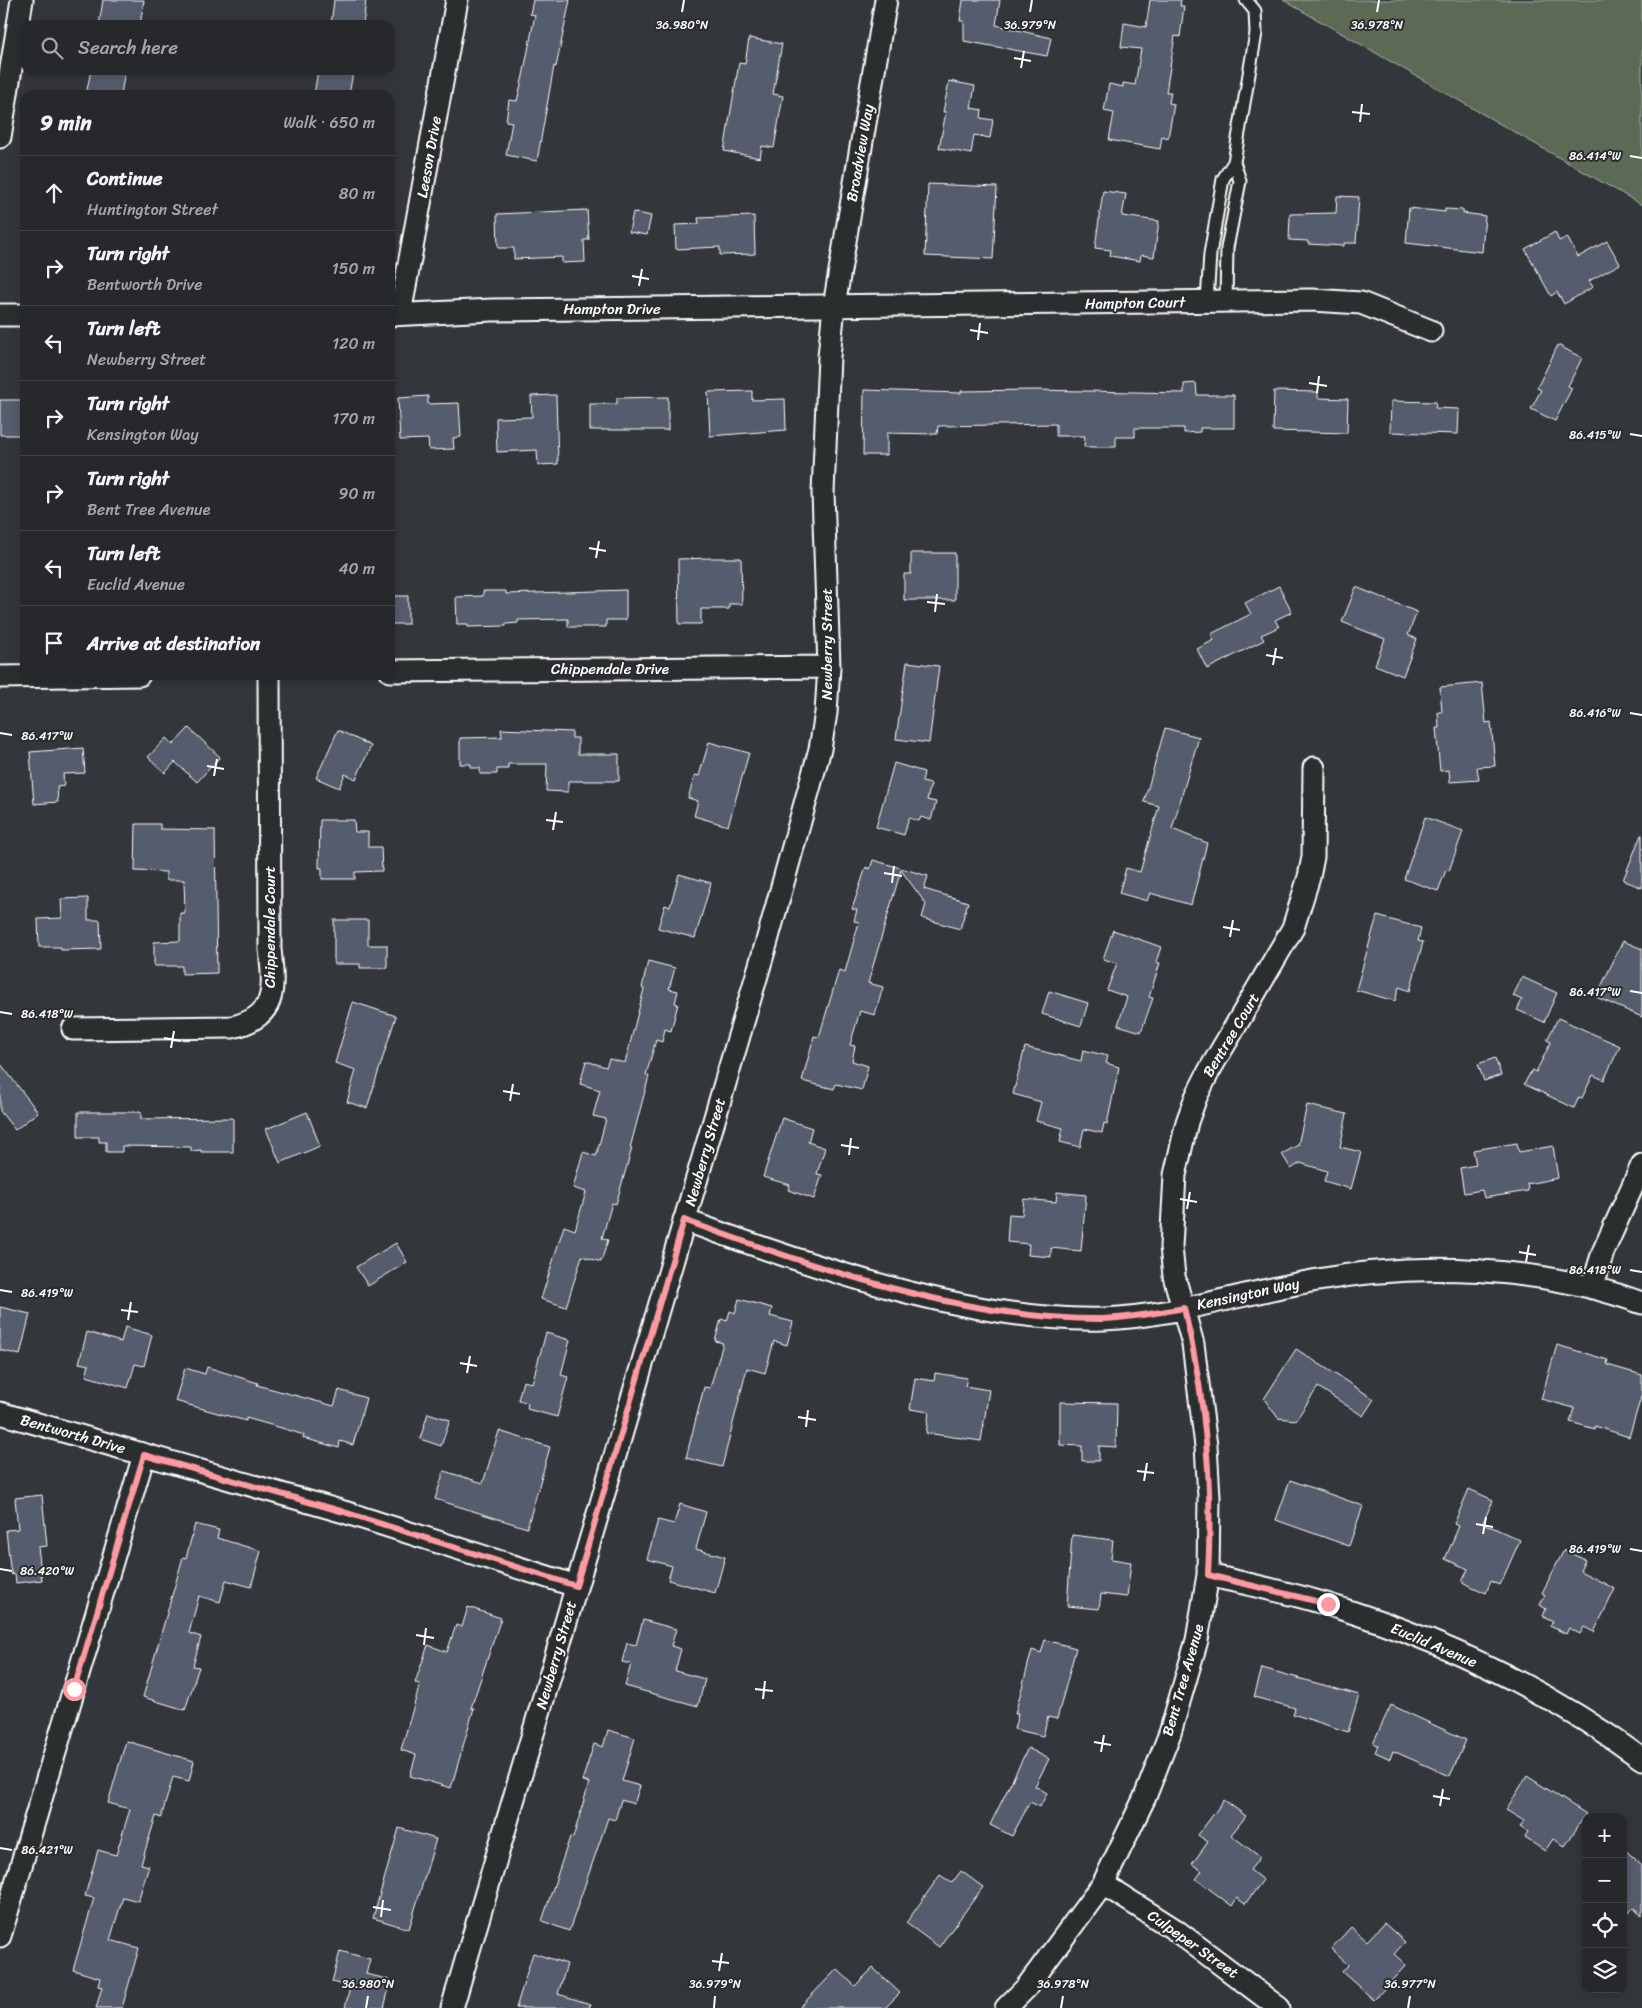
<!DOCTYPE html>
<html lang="en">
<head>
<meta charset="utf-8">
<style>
  body { margin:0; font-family:Sriracha,sans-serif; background:#2e3034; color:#f1f3f6 }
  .controls { position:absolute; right:15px; bottom:15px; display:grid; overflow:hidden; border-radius:10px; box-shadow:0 2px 8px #0003 }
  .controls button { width:45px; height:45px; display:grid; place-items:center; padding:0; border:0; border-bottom:1px solid #424448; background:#26282c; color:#f1f3f6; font:25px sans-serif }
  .stop { position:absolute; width:15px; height:15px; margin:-11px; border:4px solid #ff9aa2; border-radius:50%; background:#fff }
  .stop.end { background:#ff9aa2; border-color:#fff; box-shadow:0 1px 5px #0008 }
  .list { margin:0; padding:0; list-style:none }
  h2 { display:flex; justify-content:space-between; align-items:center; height:65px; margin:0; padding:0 20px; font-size:21px }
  h2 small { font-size:16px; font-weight:400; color:#a4a6a9 }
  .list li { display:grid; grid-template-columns:32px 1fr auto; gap:15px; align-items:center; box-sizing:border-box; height:75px; padding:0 20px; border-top:1px solid #424448 }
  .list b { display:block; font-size:19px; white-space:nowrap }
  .list p { margin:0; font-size:16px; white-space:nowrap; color:#a4a6a9 }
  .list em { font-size:16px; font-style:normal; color:#a4a6a9 }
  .icon { flex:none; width:28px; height:28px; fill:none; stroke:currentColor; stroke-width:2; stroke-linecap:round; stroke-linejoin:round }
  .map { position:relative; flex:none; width:1642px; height:2008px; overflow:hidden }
  .search { position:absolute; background:#26282c; box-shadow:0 2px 8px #0003; left:20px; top:20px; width:375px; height:55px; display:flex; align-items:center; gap:12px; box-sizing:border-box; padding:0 18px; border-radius:15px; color:#a4a6a9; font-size:19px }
  .panel { position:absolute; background:#26282c; box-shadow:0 2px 8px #0003; left:20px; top:90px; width:375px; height:590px; border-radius:15px }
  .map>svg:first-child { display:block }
</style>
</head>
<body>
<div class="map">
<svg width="1642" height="2008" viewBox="0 0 1642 2008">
  <rect width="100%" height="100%" fill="#33363b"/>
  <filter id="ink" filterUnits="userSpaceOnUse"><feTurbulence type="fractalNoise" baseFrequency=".02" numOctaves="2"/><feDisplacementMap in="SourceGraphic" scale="10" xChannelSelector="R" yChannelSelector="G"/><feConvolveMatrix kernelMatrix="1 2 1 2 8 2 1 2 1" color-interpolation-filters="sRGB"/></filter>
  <g filter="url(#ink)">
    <!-- green -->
    <path fill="#5b6b54" stroke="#adb5aa" d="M1284 0H1642V205L1283 0Z"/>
    <!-- building -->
    <path fill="#555c6d" stroke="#fff" d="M103 0H144L140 25H99Z
      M334 0H366L363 25H331Z
      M533 0H570L556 67 554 66 537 161 506 155 512 122 506 121 509 100 517 101 523 76 535 15 530 14Z
      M963 0H1000L996 25 1051 38 1047 56 964 41V21H960Z
      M1150 0H1181L1180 6H1184L1180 37 1175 36 1166 92H1171L1169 103 1174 104 1168 138 1162 136 1160 149 1109 140 1114 113 1104 111 1109 84 1123 87V83L1135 85 1141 49 1121 47 1124 23 1146 27Z
      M749 38 782 44 773 94 783 96 774 148 762 146 760 158 724 151 739 63 745 64Z
      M91 70H125L121 95H86Z
      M318 70 353 72 349 95H314Z
      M949 81 975 86 971 108 982 110 981 118 993 120 990 138 974 135 971 154 939 148 946 112H943Z
      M928 184 997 187 993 259 925 256Z
      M1103 191 1126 194 1122 216 1159 221 1154 257 1141 255 1140 261 1110 256 1111 250 1095 248Z
      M1337 196 1359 197 1356 243H1344V246L1308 244V241L1289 240 1290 214 1336 213Z
      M1409 208 1445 212V209L1463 210V213L1485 216 1482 252 1406 243Z
      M587 210 589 240H584L585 262 562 263V257L514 259V248H498L497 214Z
      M633 212 651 216 647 235 629 232Z
      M754 216 755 254 720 255V247L676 249 675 225 699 224 698 218Z
      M1555 232 1559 241 1567 237 1578 257 1607 241 1620 264 1589 281 1593 287 1564 304 1557 292 1551 296 1525 249Z
      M1558 345 1582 358 1568 386 1572 388 1555 421 1531 409 1541 390 1537 388Z
      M1196 383 1197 395H1234V428H1200V432L1184 433V428H1135V437H1116V447H1084L1085 436H1056V424L938 426 937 434 887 433V455H863L864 390 961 393V391L1034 390 1184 393V384Z
      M752 391V400L785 399 786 430 710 436 708 392Z
      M1274 391 1318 392V398L1348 399 1347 433 1273 431Z
      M556 395 558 464 538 465 537 450 497 452 496 418 532 417 531 396Z
      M428 396V404L459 403 461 437 453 438 454 449 429 450 428 439 400 440 398 398Z
      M668 397V430H590V404H617V398Z
      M0 400H25V435H0Z
      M1391 401 1436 402 1435 408 1459 409 1458 434 1390 432Z
      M911 553H955V600H904V574H911Z
      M712 558H741L742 604H729V609H701V624H679L678 559Z
      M1279 586 1292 612 1275 620 1279 627 1261 635 1264 640 1207 669 1197 649 1214 640 1211 634 1251 614 1245 603Z
      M1356 587 1417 612 1408 635 1417 639 1403 676 1375 665 1385 639 1342 622Z
      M626 590V620H606V627H568V619L518 620V623L506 624V626L468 627V624H457L456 597 483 596V591H506V594Z
      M390 596H408V624H390Z
      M907 662 939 666 929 743 896 739Z
      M1482 683 1486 723 1491 722 1495 766 1477 767 1479 780 1450 782 1449 770 1440 771 1436 728H1439L1438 712H1442L1440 687Z
      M189 728 220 757 197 782 175 762 165 773 148 757 166 738 173 745Z
      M1165 728 1199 737 1172 829 1207 843 1191 905 1150 893 1147 901 1119 893 1126 868 1140 872 1159 806 1144 802Z
      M501 729 572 732V738H578V754H619V781H568V792L546 791 547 764H508V769H497V774H480V768H471V764H460V738L502 737Z
      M338 730 371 746 356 779 345 774 339 788 316 778Z
      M709 742 749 753 728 826 694 816 698 801 688 798 695 775 699 776Z
      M83 748 85 773 63 774 64 786 57 787 58 802 34 804 30 752Z
      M894 763 924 772 922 782 931 784 927 800 936 802 931 820 921 817 919 821 909 818 904 835 876 827Z
      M1425 817 1463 831 1449 871 1446 870 1438 891 1404 879Z
      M320 820H354L355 832H368V847H381L382 871 355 872V879H322V868H319Z
      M136 824H160V829L215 830 217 973 182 974V966H154V942L180 941V913H185L184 880H166V872L135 871Z
      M1641 835H1642V888L1623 880Z
      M873 860 928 876 924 889 968 902 960 929 922 918 926 904 901 870 868 983 883 987 875 1015 860 1011 850 1045 855 1046 852 1061 868 1066 862 1090 836 1084 834 1089 802 1081 814 1036 819 1037 839 970 845 972 859 922 854 921 857 910 852 909 866 867 870 869Z
      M679 874 711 883 695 938 658 928 665 905 670 907Z
      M88 898V920H100L101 949 61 950V947H39L38 919 62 918 61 899Z
      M1377 916 1421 928 1418 941 1423 942 1410 991 1399 987 1395 1001 1356 990Z
      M334 920H368V945H387V968H360V964H334Z
      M1113 930 1161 947 1156 962 1160 963 1149 997 1153 998 1141 1032 1118 1025 1127 997 1107 990 1117 963 1103 959Z
      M1623 941 1642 949V1017L1596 997Z
      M648 961 675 968 669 989 678 991 675 1003 678 1004 671 1031 665 1029 662 1042 656 1040 646 1075 649 1076 630 1148H632L616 1204 612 1203 602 1238 608 1240 601 1262 582 1256 566 1307 541 1299 564 1226 575 1230 586 1192 573 1188 583 1152 596 1156 606 1119 593 1116 600 1090 580 1084 586 1061 606 1067 609 1059 625 1063 644 989 642 988Z
      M1522 977 1557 993 1544 1022 1517 1010 1522 1000 1513 996Z
      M1049 991 1088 1003 1081 1026 1042 1014Z
      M353 1002 396 1016 367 1108 347 1102 356 1070 335 1063Z
      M1558 1018 1620 1046 1604 1080 1593 1075 1582 1098 1579 1097 1574 1108 1524 1084 1532 1070 1536 1072 1551 1042 1547 1040Z
      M1025 1047 1081 1061 1083 1050 1108 1056 1106 1063 1119 1067 1107 1124 1104 1123 1102 1133 1084 1129 1080 1147 1060 1142 1063 1128 1036 1121 1041 1102 1013 1094Z
      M1495 1058 1501 1075 1484 1081 1478 1064Z
      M0 1063 38 1112 15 1130 0 1111Z
      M1307 1105 1347 1114 1340 1147 1361 1152 1351 1189 1324 1181 1327 1171 1300 1163 1291 1169 1282 1154 1298 1145Z
      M78 1112H141V1119L233 1118V1152H201V1150L191 1151V1147L122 1146V1152H106V1142H99V1137H78Z
      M307 1112 320 1146 280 1163 266 1129Z
      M782 1118 812 1128 808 1142 825 1148 817 1174 822 1175 814 1199 788 1190 790 1185 763 1177Z
      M1517 1143 1519 1152 1553 1146 1558 1178 1527 1184 1528 1191 1484 1198 1482 1190 1464 1193 1460 1168 1476 1165 1473 1150Z
      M1057 1192 1086 1195 1081 1251 1051 1248V1257L1028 1255 1029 1244 1007 1242 1009 1214 1022 1215 1024 1199 1056 1202Z
      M396 1243 407 1262 368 1286 356 1267Z
      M739 1299 772 1308 770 1316 793 1322 787 1345 774 1341 765 1373 747 1368 722 1467 686 1458 704 1387 710 1388 723 1343 715 1341 721 1319 727 1321 730 1311 735 1313Z
      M0 1307 30 1314 20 1355 0 1350Z
      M125 1327 152 1335 144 1366 135 1364 128 1388 86 1376 89 1365 79 1363 87 1332 121 1342Z
      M546 1333 570 1340 561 1375 568 1377 557 1417 527 1409 528 1403 518 1400 523 1381 532 1383Z
      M1557 1345 1608 1360 1607 1364 1611 1366 1642 1375V1394L1629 1437 1595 1426V1429L1570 1422 1574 1408 1541 1399Z
      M1296 1349 1374 1399 1363 1416 1318 1387 1296 1420 1278 1418 1264 1399Z
      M207 1367 258 1383 257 1385 334 1406 339 1390 366 1398 353 1445 340 1441 339 1448 303 1438 304 1435 285 1429 246 1418V1421L175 1401 185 1368 205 1374Z
      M935 1373 967 1378 965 1386 989 1390 981 1441 926 1433 929 1412 910 1409 915 1378 934 1381Z
      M1060 1402 1117 1403 1116 1447 1099 1446V1461H1082V1446L1060 1445Z
      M428 1413 450 1420 441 1446 420 1439Z
      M499 1431 550 1447 527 1528 435 1499 444 1471 483 1483Z
      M1290 1480 1363 1506 1349 1546 1276 1520Z
      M1469 1489 1493 1500 1483 1523 1520 1540 1500 1585 1491 1581 1486 1593 1462 1582 1468 1569 1445 1559 1459 1526 1454 1524Z
      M42 1495 47 1546 38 1547 42 1580 16 1583 15 1574 12 1575 10 1568 6 1530 18 1529 15 1498Z
      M680 1504 706 1512 696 1549 725 1557 715 1593 668 1580 672 1566 647 1559 658 1520 674 1524Z
      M195 1524 219 1530 217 1538 261 1551 251 1587 226 1580 220 1602 199 1596 189 1633 201 1637 193 1666 199 1667 185 1710 143 1697 183 1557 186 1558Z
      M1072 1535 1113 1540 1111 1559 1131 1562 1127 1597 1101 1594 1099 1609 1067 1606Z
      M1564 1550 1585 1560 1580 1571 1615 1589 1594 1632 1584 1627 1580 1634 1569 1628 1566 1634 1550 1626 1553 1621 1543 1616 1546 1609 1540 1605 1545 1595 1542 1593Z
      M468 1607 501 1618 471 1708H474L451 1788 410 1776 416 1755 401 1750 420 1684 415 1683 428 1645 447 1652 456 1625 462 1627Z
      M643 1620 676 1629 671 1646 681 1649 675 1671 705 1679 698 1706 625 1686 631 1664 622 1662 627 1643 636 1645Z
      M1045 1640 1076 1648 1057 1719 1048 1717 1043 1736 1014 1729 1018 1714H1015L1032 1650 1041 1653Z
      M1262 1668 1359 1695 1348 1732 1293 1714 1295 1708 1254 1697Z
      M1391 1705 1466 1740 1450 1776 1393 1751 1390 1759 1375 1752 1378 1746 1373 1743Z
      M608 1730 635 1738 622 1781 640 1786 634 1804 621 1800 615 1820 608 1818 569 1931 542 1921 570 1837 573 1838 589 1783 582 1781 594 1744 603 1747Z
      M126 1741 194 1761 189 1781 173 1777 161 1818 156 1816 141 1864 149 1866 138 1901 123 1897 110 1940 139 1948 122 2008H96L102 1987 98 1986 100 1978 73 1970 94 1898 85 1896 98 1850 116 1855 130 1809 108 1803Z
      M1028 1748 1049 1759 1035 1786 1047 1793 1040 1807 1030 1802 1012 1836 990 1825Z
      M1527 1776 1586 1814 1565 1846 1553 1839 1545 1851 1525 1838 1528 1832 1520 1827 1524 1821 1506 1810Z
      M1224 1800 1246 1816 1231 1835 1260 1857 1250 1870 1263 1880 1245 1904 1237 1898 1232 1906 1196 1879 1202 1871 1192 1864 1208 1842 1198 1835Z
      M399 1828 436 1839 409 1929 373 1918Z
      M1623 1848 1642 1865V1916L1633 1908 1623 1920Z
      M961 1871 983 1887 939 1947 906 1923 940 1875 952 1883Z
      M1384 1923 1405 1942 1394 1954 1406 1965 1374 2000 1342 1972 1348 1965 1331 1949 1351 1927 1367 1941Z
      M340 1951 370 1959 366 1974 391 1980 384 2008H345L350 1987 332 1982Z
      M533 1953 567 1964 558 1994 590 2004 589 2008H516Z
      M873 1968 900 1993 885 2008H799L837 1969 855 1986Z"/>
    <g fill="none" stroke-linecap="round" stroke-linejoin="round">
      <defs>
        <path id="service" d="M1234 162 1256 33 1255 11 1246 0
          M1207 302 1210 254 1223 179 1234 162 1240 181 1227 248 1226 301"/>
        <path id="minor" d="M0 137 22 0
          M400 314 457 0
          M0 315H25
          M390 315 492 310 1312 300 1361 303 1431 331
          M390 671 829 667
          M0 677 139 675
          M73 1029 232 1027C278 1017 274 988 270 949L269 675
          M684 1220C808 1265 972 1323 1104 1319 1174 1316 1243 1293 1312 1281 1418 1261 1540 1266 1642 1303
          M1592 1288 1603 1252 1642 1165
          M0 1413 344 1512 576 1586
          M1208 1575C1247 1584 1287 1592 1326 1604 1438 1638 1548 1690 1642 1759
          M1103 1884 1174 1929 1279 2008
          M0 1936 144 1455
          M452 2008 767 941 820 749 826 713 829 667 823 492 829 357 834 306 886 0
          M1006 2008 1026 1988 1103 1884 1145 1797 1170 1733 1197 1640 1208 1575 1209 1497 1206 1446 1193 1344 1174 1276 1171 1247 1175 1175 1187 1122 1196 1097 1209 1071 1293 928 1309 877 1313 857 1314 768"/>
      </defs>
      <!-- service casing -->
      <use href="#service" stroke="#fff" stroke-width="15"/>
      <!-- minor casing -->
      <use href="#minor" stroke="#fff" stroke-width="25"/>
      <!-- service -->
      <use href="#service" stroke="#2a2d2e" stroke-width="11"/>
      <!-- minor -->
      <use href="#minor" stroke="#2a2d2e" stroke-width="21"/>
    </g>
  </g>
  <g fill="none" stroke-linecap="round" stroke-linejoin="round" filter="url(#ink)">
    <!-- route -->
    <path stroke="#ff9aa2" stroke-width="6" d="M74 1689 144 1455 344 1512 576 1586 684 1220C813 1267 964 1320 1102 1319 1130 1318 1157 1313 1184 1308 1205 1394 1213 1486 1208 1575L1328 1604"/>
  </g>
  <!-- ticks -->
  <path fill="none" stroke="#fff" stroke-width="2" d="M682 12 684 0M1030 12 1032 0M1377 12 1379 0M1014 58 1031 61M1021 68 1024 51M1352 112 1370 114M1360 122 1362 104M1630 156 1642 158M632 276 649 279M639 286 642 269M970 330 988 333M978 340 980 323M1309 383 1327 386M1317 393 1319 376M1630 434 1642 436M589 548 606 551M596 558 599 541M927 602 945 604M935 612 937 594M1266 655 1283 658M1273 665 1276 648M1630 713 1642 715M0 733 12 735M207 766 224 769M214 776 217 759M546 820 563 822M553 830 556 812M884 873 902 876M892 883 894 866M1223 927 1240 930M1230 937 1233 920M1630 991 1642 993M0 1012 12 1014M164 1038 181 1041M171 1048 174 1031M503 1091 520 1094M510 1101 513 1084M841 1145 859 1148M849 1155 851 1138M1180 1199 1197 1202M1187 1209 1190 1192M1519 1252 1536 1255M1526 1262 1529 1245M1630 1270 1642 1272M0 1290 12 1292M121 1310 138 1312M128 1320 131 1302M460 1363 477 1366M467 1373 470 1356M798 1417 816 1420M806 1427 808 1410M1137 1471 1154 1473M1144 1481 1147 1463M1476 1524 1493 1527M1483 1534 1486 1517M1630 1549 1642 1551M0 1569 12 1571M416 1635 434 1638M424 1645 426 1628M755 1689 773 1691M763 1699 765 1681M1094 1742 1111 1745M1101 1752 1104 1735M1433 1796 1450 1799M1440 1806 1443 1789M0 1848 12 1850M373 1907 391 1910M381 1917 383 1900M712 1961 729 1963M719 1971 722 1953M366 2008 368 1996M714 2008 715 1996M1061 2008 1063 1996M1408 2008 1410 1996"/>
  <g text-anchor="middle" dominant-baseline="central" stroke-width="4" stroke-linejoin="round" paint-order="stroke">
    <!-- street labels -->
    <g font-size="15" fill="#fff" stroke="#2a2d2e">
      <text transform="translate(860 153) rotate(-80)">Broadview Way</text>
      <text transform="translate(429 157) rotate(-80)">Leeson Drive</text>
      <text transform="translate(1135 303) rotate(-1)">Hampton Court</text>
      <text x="612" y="309">Hampton Drive</text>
      <text transform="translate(827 644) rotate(-90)">Newberry Street</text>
      <text x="610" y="669">Chippendale Drive</text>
      <text transform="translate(270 927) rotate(-90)">Chippendale Court</text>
      <text transform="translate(1231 1035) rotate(-59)">Bentree Court</text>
      <text transform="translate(705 1152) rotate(-74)">Newberry Street</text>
      <text transform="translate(1248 1294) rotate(-12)">Kensington Way</text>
      <text transform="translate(73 1434) rotate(16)">Bentworth Drive</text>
      <text transform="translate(1434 1645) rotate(23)">Euclid Avenue</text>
      <text transform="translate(556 1655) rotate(-74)">Newberry Street</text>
      <text transform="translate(1183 1680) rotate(-74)">Bent Tree Avenue</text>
      <text transform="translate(1193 1944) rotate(35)">Culpeper Street</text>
    </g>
  </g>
  <g font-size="12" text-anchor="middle" fill="#fff" stroke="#2a2d2e" stroke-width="4" stroke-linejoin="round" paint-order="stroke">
    <text x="682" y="29">36.980°N</text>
    <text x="1030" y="29">36.979°N</text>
    <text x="1377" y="29">36.978°N</text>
    <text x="1595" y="160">86.414°W</text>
    <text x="1595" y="439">86.415°W</text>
    <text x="1595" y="717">86.416°W</text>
    <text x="47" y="740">86.417°W</text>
    <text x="1595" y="996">86.417°W</text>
    <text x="47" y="1018">86.418°W</text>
    <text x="1595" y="1274">86.418°W</text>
    <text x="47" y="1297">86.419°W</text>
    <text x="1595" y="1553">86.419°W</text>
    <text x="47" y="1575">86.420°W</text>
    <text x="47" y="1854">86.421°W</text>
    <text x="368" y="1988">36.980°N</text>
    <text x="715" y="1988">36.979°N</text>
    <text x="1063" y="1988">36.978°N</text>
    <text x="1410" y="1988">36.977°N</text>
  </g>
</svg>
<div class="controls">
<button>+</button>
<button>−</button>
<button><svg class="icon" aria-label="locate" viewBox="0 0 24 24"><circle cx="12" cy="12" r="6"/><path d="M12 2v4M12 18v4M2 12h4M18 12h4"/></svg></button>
<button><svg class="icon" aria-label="layers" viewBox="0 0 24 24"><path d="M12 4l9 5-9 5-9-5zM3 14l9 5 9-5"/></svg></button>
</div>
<div class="stop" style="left:74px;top:1689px"></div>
<div class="stop end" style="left:1328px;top:1604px"></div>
<div class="search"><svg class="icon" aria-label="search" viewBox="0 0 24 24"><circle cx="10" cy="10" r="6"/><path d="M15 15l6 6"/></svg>Search here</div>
<section class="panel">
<h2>9 min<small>Walk · 650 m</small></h2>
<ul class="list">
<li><svg class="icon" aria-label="ahead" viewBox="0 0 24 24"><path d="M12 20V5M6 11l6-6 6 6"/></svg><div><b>Continue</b><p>Huntington Street</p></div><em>80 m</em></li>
<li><svg class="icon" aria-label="right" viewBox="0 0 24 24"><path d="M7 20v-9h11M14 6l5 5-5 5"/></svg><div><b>Turn right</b><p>Bentworth Drive</p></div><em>150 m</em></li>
<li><svg class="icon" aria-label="left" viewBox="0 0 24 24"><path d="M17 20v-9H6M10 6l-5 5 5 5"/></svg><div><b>Turn left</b><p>Newberry Street</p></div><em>120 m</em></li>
<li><svg class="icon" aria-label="right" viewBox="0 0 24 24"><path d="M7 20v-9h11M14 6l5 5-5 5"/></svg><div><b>Turn right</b><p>Kensington Way</p></div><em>170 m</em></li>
<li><svg class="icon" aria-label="right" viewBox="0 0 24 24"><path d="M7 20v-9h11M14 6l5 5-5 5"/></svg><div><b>Turn right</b><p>Bent Tree Avenue</p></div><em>90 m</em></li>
<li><svg class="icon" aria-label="left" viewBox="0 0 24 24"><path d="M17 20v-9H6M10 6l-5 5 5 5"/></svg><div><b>Turn left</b><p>Euclid Avenue</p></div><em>40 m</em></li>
<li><svg class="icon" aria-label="arrive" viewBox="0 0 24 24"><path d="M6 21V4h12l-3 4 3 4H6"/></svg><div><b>Arrive at destination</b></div></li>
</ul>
</section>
</div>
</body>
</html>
